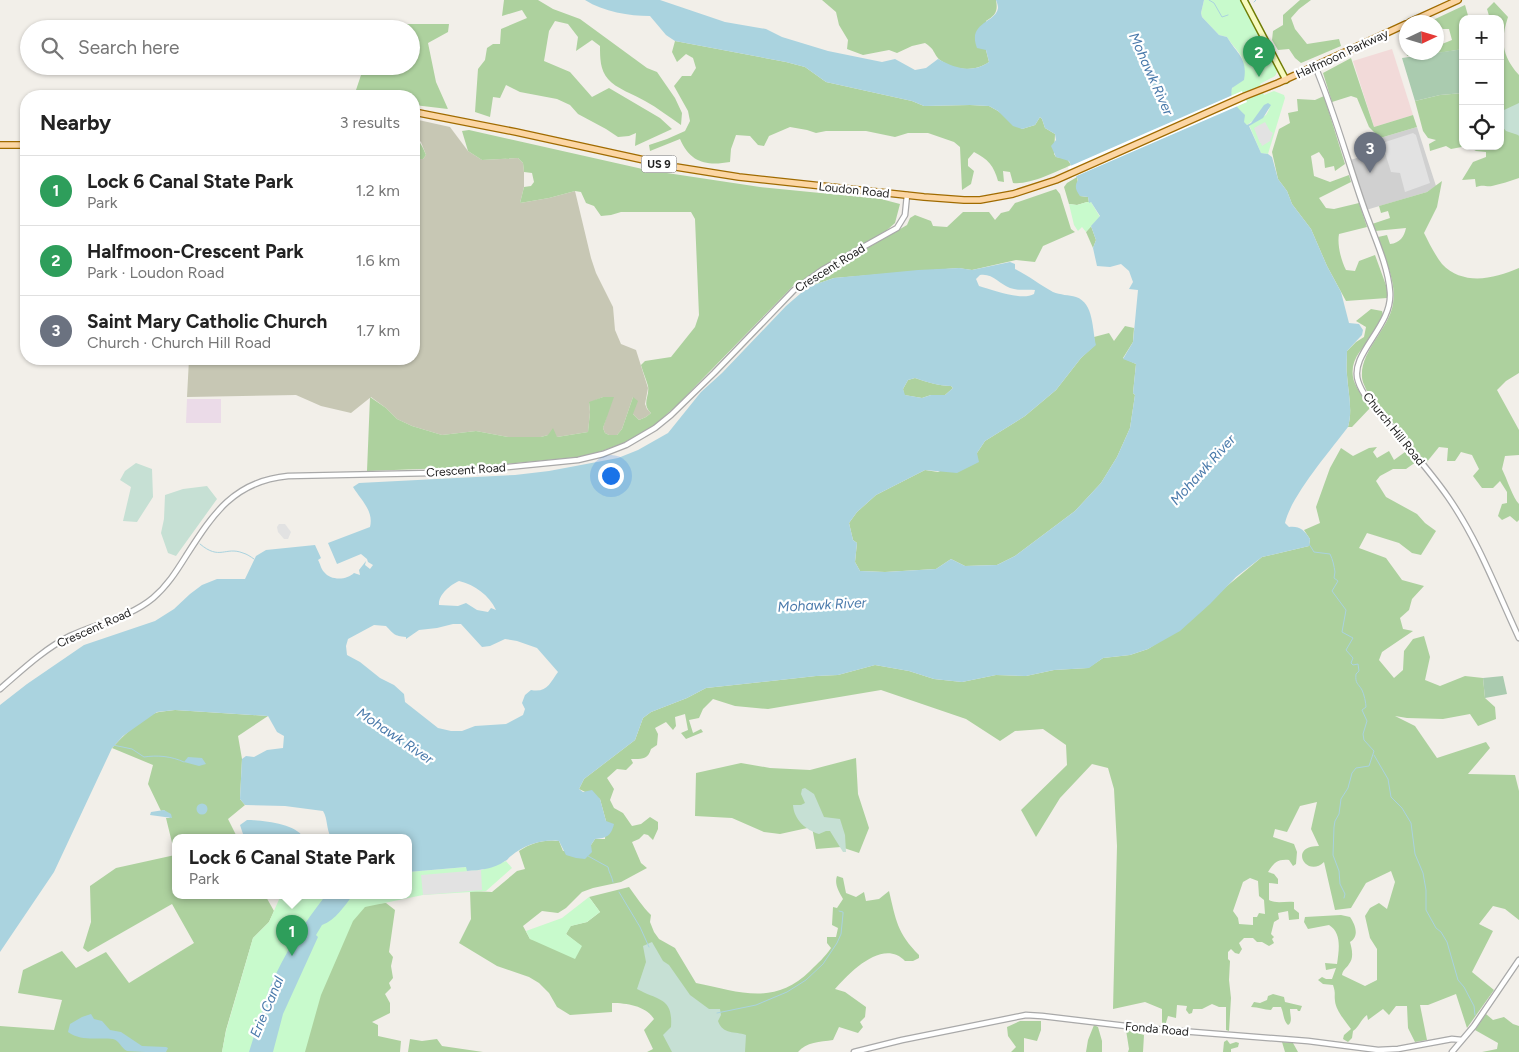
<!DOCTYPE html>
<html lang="en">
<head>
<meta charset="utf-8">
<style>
  body { margin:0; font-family:Figtree,sans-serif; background:#f6f6f6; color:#222 }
  .controls { position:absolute; right:15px; top:15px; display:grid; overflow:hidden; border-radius:10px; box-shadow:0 1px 4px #0004 }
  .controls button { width:45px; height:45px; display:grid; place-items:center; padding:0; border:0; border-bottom:1px solid #e0e0e0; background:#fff; color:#222; font:25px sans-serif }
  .compass { position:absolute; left:1399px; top:15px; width:45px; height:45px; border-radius:50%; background:#fff; box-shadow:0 1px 4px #0004; rotate:86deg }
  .you { position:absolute; left:610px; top:475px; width:18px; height:18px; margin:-12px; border:4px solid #fff; border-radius:50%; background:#1a73e8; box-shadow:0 0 0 8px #1a73e833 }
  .badge { display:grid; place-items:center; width:32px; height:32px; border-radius:50%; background:#d40000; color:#fff; font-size:16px; font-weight:700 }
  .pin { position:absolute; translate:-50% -41px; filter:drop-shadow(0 1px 2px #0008) }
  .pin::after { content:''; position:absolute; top:26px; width:18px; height:15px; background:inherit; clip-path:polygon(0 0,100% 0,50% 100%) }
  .popup { position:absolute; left:172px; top:834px; width:240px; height:65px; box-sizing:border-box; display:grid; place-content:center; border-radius:10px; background:#fff; filter:drop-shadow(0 1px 4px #0005); font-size:16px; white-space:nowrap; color:#767676 }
  .popup b { font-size:19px; color:#222 }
  .popup::after { content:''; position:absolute; left:50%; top:100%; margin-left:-10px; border:10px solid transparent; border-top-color:#fff }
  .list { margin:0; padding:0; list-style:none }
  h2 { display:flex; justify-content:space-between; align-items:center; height:65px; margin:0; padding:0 20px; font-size:21px }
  h2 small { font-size:16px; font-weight:400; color:#767676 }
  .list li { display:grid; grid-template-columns:32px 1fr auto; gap:15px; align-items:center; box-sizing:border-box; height:70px; padding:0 20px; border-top:1px solid #e0e0e0 }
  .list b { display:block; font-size:19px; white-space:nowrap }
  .list p { margin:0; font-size:16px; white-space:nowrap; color:#767676 }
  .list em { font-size:16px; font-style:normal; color:#767676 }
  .icon { flex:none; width:28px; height:28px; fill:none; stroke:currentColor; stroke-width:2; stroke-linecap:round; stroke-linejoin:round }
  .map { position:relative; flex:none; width:1519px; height:1052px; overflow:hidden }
  .search { position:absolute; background:#fff; box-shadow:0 1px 4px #0004; left:20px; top:20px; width:400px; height:55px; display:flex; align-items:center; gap:12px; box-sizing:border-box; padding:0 18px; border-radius:28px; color:#767676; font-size:19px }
  .panel { position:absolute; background:#fff; box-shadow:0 1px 4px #0004; left:20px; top:90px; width:400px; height:275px; border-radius:20px }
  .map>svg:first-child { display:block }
</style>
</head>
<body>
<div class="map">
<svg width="1519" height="1052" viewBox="0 0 1519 1052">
  <rect width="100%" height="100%" fill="#f2efe9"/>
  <!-- commercial -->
  <path fill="#f2dad9" d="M1392 49 1413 115 1374 127 1353 61Z"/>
  <!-- industrial -->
  <path fill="#ebdbe8" d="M187 399H221V423H186Z"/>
  <!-- religious -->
  <path fill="#d0d0d0" d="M1417 127 1436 186 1427 192 1366 210 1350 160 1381 151 1378 139 1380 138Z"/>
  <!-- construction -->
  <path fill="#c7c7b4" d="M414 119 450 127 468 151 482 160 518 158 523 163 524 172V187L520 203 549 198 575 191 591 258 596 273 613 307 615 330 621 344 636 350 648 388 645 404 647 409 651 413 646 417 639 420 633 414V397L622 429 617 435H609L605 433 603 428 607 415 603 397 589 403 590 412 588 432 557 437 548 435 541 437H508L476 431 442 435 412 426 397 419 386 408 371 397 351 413 321 406 296 395 187 397 189 359H414V159H423L426 155 421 142 414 135Z"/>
  <!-- forest -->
  <path fill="#add19e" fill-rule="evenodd" d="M504 0H538L553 9 580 19 647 68 657 72 675 98 682 113 681 125C669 117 658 108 645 101 635 95 615 88 608 79 600 70 600 58 600 46L592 40 576 51 578 37 568 24 555 21 549 31 544 61 570 72 592 97 609 88 660 118 672 129 635 146 636 133 629 136 618 137 606 129 578 114 570 105 557 99 520 92 506 85 500 98 493 97 490 117 475 112 478 69 485 60 487 48 493 44H500L501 29 527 18 522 10 502 16Z
    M822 0H996C998 11 996 15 986 21V50L989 62C975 72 955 71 940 60 933 54 936 50 925 43L912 46 897 53 889 50 863 55 847 49 848 40 839 25 836 12Z
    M1300 0H1311L1299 9 1291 18 1295 29 1307 44 1339 39 1341 46 1301 63 1295 58 1289 49 1278 50 1272 40 1273 31 1283 25V15Z
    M1494 2 1508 17C1500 41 1502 56 1519 75V178C1510 181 1501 184 1492 186 1485 187 1484 184 1476 187L1475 179 1462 180 1473 162 1486 157V152L1476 151 1467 146H1500V19H1490L1487 9Z
    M1465 5 1469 19H1463V49L1426 55 1407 56 1403 33 1406 31V52H1436L1437 46 1452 40 1449 29H1443L1433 20Z
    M387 24H449L448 32 428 43 436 82 448 109 414 105V96H354L364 66H411V29H386Z
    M675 41 786 62 805 67 826 82 912 101 924 106 970 105 989 106 998 111 1022 129 1035 125 1040 117 1042 119 1045 128 1055 134 1054 154 1056 157 1067 159 1071 165C1056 172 1029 185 1013 183L1010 172 1003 171 1004 182 998 181C994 166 988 159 974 152L968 159V166L974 171 971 184 962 190 960 147 954 142 928 133H908L895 137 866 131H826L816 133 807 130 790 127 769 136 764 146 758 145 750 136 736 135 731 149 730 162C707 166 690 163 680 139L650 151 649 145 667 139 685 131 690 121 688 111 674 86 682 76H691L696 68 693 58 686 54 677 62 672 52Z
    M1351 58 1374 127 1413 115 1417 127 1380 138 1369 127 1357 98 1351 96 1332 102 1323 73Z
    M1463 93V146H1467L1451 149 1446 146 1430 151 1429 144 1436 140 1428 138 1423 131 1415 101 1440 95Z
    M1324 96 1345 164 1335 171 1334 166 1325 168 1324 159 1319 152 1311 156 1314 176 1330 182 1349 175 1351 182 1319 198 1326 208 1334 209 1359 203 1367 227 1339 234C1337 245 1341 260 1346 270L1355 271 1359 261 1375 255 1387 288V298L1346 301 1327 266 1311 229 1292 204 1287 191 1278 179 1272 152 1279 129 1290 123 1288 113 1298 111 1297 99 1315 100Z
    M469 130 647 170 760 187 881 199 900 204 895 223 886 231 840 257 793 286 678 404 654 426 624 443 599 452 580 457 475 467 367 471 370 397 386 408 397 419 412 426 442 435 476 431 508 437H541L548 435 553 428 557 437 588 432 590 412 589 402 603 397H614L603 428 605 433 609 435H617L622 429 633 397 638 401 633 414 639 420 646 417 651 413C641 404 650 396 648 386 646 379 643 372 641 365L645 361 671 357 695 327 699 315 695 219 691 212H621L611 215 601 216 594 206 586 203 581 192 575 191 549 198 520 203 524 187 531 186 534 182 532 173 524 172 523 163 518 158 482 160 468 151 462 131Z
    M414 135C420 142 423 147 426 155L423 159H414Z
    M1077 177 1080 196 1088 197 1089 203 1087 202 1077 205 1069 204 1064 187 1067 183Z
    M1442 181 1437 207 1424 233C1429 243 1435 255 1442 264 1463 286 1494 279 1519 268V373L1506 381 1497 390 1519 430V455L1505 456 1502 469C1507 479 1513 498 1519 504V520L1517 522 1510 516 1502 520 1498 516 1502 504 1507 503V492L1500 481 1493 488H1482L1473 476 1479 469 1472 455 1461 452 1455 461H1447L1448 448 1439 447 1426 463 1367 391C1365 387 1362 381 1362 377 1360 351 1389 329 1393 304 1397 281 1384 259 1378 237L1387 235 1390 244C1400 243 1404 237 1406 228L1375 231 1372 224 1390 218 1388 211 1381 213 1379 206 1427 192Z
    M1056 189 1060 194 1071 229 1075 232 1043 246 1035 262 1016 260 972 270 958 268 834 278 808 287 804 285 907 225 910 218 915 215 931 221 933 226 947 227 963 212H989L995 220 1001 213 1009 211 1015 203Z
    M1091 226 1096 240 1093 248 1086 232Z
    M1371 309 1382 311 1383 315C1380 322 1377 329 1372 336 1362 349 1348 361 1354 381 1357 390 1365 399 1371 407L1352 427H1348C1353 410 1348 392 1347 375 1346 367 1347 359 1347 351L1356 342 1364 337 1366 327 1356 321Z
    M1125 326 1134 328 1133 342 1123 358 1136 364 1133 393 1135 395 1130 428 1117 457 1101 483 1075 511 1015 556 997 565 965 566 951 559 936 569 885 572 860 571 855 562 857 543 853 540 849 523 857 512 876 495 925 470 938 472 977 453 985 441 1025 416 1056 390 1081 358 1095 345 1094 337 1109 333 1114 341Z
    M915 378C927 382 939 386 951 386L953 388 945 395H931L922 398 904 395 903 389 908 380Z
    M1377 447 1373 452 1377 458 1389 451 1394 460 1405 452 1416 462 1406 469H1393L1380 476 1376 481 1386 497 1417 514 1425 523 1436 531 1421 555 1412 553 1399 543 1367 533 1359 548 1386 558 1402 580 1424 586 1412 599 1409 610 1400 618 1403 629 1413 631 1382 652 1379 660 1394 678 1403 670 1404 651 1413 639 1424 636 1430 657 1425 680 1440 686 1465 676 1483 678 1485 698 1495 707 1496 719 1478 726 1470 714 1443 719 1407 718 1395 716 1415 726 1437 758 1486 742 1490 748 1468 774 1515 775 1519 791V920L1505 909 1493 906 1479 924 1493 931 1472 972 1494 990 1467 1028 1456 994 1428 1005H1420L1427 1040 1415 1042 1408 1028 1407 1006H1396L1389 1015 1383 1009 1368 1020 1367 1015C1361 1019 1360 1026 1353 1031L1352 1038 1348 1042 1343 1039 1344 1035 1351 1029C1346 1022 1336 1011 1335 1001 1334 994 1336 994 1333 985L1323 984 1318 980 1322 977 1326 979H1332L1336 968 1326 970 1325 963 1337 964C1339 950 1342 933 1329 925L1308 929 1304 922 1305 917 1341 915 1350 917C1355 924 1360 936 1350 942 1352 949 1354 958 1349 964 1346 969 1343 969 1342 975L1365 986 1377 980V949L1370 938 1365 916 1370 908 1379 903 1387 909 1395 882 1391 871 1366 883 1351 908 1335 910 1324 862C1307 879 1287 846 1319 846L1311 829 1317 802 1300 806 1287 832 1275 829 1273 837 1294 844 1297 852 1296 864 1293 866 1289 860C1277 859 1274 863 1268 872L1274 874 1278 879V884L1269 883V900C1276 904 1285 901 1294 902V909L1299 913V919L1289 920 1288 911 1278 913 1279 919 1274 922 1271 934 1274 937 1272 939 1274 943 1269 946 1262 942H1257L1253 938H1244L1239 943 1242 949 1239 954 1235 953 1231 949 1228 952V959L1230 961 1229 980 1231 998 1229 1031 1226 1030V1007H1219L1212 1004 1202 1009H1193L1192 1013 1189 1014 1186 1010 1187 1006 1177 1005 1176 1018 1168 1016 1165 1026H1162V1009L1145 1002 1113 1009 1117 846 1114 789 1108 768 1092 764 1060 798 1036 837 1021 810 1067 765 1066 745 1043 729 1015 731 1000 741 966 719 881 690 768 709 735 706 713 699 703 709 699 718 689 720 693 733 701 729 703 732 686 739 681 733 688 730 685 714 675 717 676 726 673 730 666 722 655 728 658 734 657 745 651 749C648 760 641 759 631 759L633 763 626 770 617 769 607 778 614 789 610 800 614 808 623 813 632 826 641 824 650 817 658 822V829L653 840 648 835 644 834 639 839 632 842 641 863 647 868 621 882 593 888 582 892 566 908 558 913 542 911 523 926 530 939 581 946 566 934 570 926 587 922 600 912 589 897 629 887C637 898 642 906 651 915L650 922 654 932 659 939 675 948 696 983C740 992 774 1006 810 971 818 963 825 957 831 948L827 943V937H836L838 928 832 925 833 907 837 908 843 899C839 892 834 884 837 876L843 878 846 893 856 897 864 892 866 901 879 899 889 891C896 920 897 933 919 955V958L913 961H905C883 938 850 972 835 989L845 992 866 1007 865 1017 860 1022 863 1027 858 1033 839 1027 833 1040C820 1042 806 1042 798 1052H647L653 1049 644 1030 654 1019C646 1006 627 1003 612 1003V1012L570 1015 557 1007 549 993 539 983 529 977 497 966 459 943 471 919 470 891 492 892 517 871 525 869 519 851C531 843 545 839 559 841L563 851 591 845 595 839H605L606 821 600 799 579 789 584 779 635 740 643 718 651 712 687 698 706 688 816 676 838 675 875 665 909 671 934 679 962 682 996 675 1026 676 1054 670 1088 668 1103 658 1130 655 1148 649 1162 640 1262 557 1309 546 1310 539 1304 530 1320 523 1316 507 1330 468 1341 448 1353 456 1369 448ZM1250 878 1258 881 1259 896 1264 900 1265 914 1259 913 1257 917H1253V925L1239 924 1238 918 1233 911 1243 882Z
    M175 710 268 716 238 736 242 759 240 799 245 805 228 819 237 837H176V895H265L274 911 269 922 253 938 226 1030 222 1052H0V1026L54 1030 62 1000 18 993 23 970 62 951 76 968 106 952 129 983 194 943 172 904 88 952 83 948 91 922 90 886 116 868 175 855 166 818H170L164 810 161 811 148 784 153 765 112 748C123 736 144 715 159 712 164 711 169 711 175 710Z
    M856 758 858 794 869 828 859 853 841 847 816 849 812 827 780 834 764 832 732 818 695 816 696 773 741 763 770 768 810 770Z
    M386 903 395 910 389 952 393 957 391 966 393 978 389 983 391 988 385 994 390 1003V1013L372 1022 378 1025V1036L401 1041 400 1052H289L352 913 370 904Z
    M1273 994 1284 997 1285 1002 1302 1006 1300 1011H1298L1297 1009H1290C1290 1015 1293 1022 1288 1025 1283 1020 1284 1014 1281 1007H1273L1271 1010C1264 1010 1259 1007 1251 1007L1254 1002 1260 1003 1267 1000 1268 996Z
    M1486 1014 1493 1020 1504 1017 1513 1024 1519 1026V1052H1482L1497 1049 1498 1043 1475 1030Z
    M1020 1021H1041V1030L1037 1041 1024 1038V1052H1011L1016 1047 1008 1036 1007 1027Z
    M1094 1025 1098 1027 1102 1041V1052H1086L1088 1040Z
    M1126 1030 1144 1035 1143 1052H1128L1129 1049Z
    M410 1039 422 1041 437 1039 442 1046 483 1052H408Z
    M1227 1040 1230 1044 1236 1042 1239 1043 1238 1047 1231 1049V1052H1223L1224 1042Z
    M1282 1042 1293 1043 1298 1052H1285Z"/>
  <!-- wetland -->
  <path fill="#c6e0d4" d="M1519 103V136L1518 135 1506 131 1501 125 1504 110Z
    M136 463 152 469 153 497 137 522 123 521 131 487 120 480 125 471Z
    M207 486 217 499 176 556 168 553 161 533 164 519 165 495 183 489Z
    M805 788 814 794 824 817 840 819 845 835 846 852H843L830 831H826L819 834C806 830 794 820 793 805H801L805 803 801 794 802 789Z
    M652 942 663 961 669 965 690 995 709 1009H720L721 1015 718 1021C723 1035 735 1031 746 1035L745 1052H672L663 1035 671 1027C673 997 659 1001 637 989L646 962 643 946Z"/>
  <!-- cemetery -->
  <path fill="#aacbaf" d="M1463 49V93L1440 95 1415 101 1402 58Z
    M1503 676 1507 694 1485 698 1483 678Z"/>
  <!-- park -->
  <path fill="#c8facc" d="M1204 0H1242L1273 60C1275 66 1279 71 1275 76L1260 84 1264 95 1274 91 1284 95 1285 98 1268 154 1261 153 1249 125 1266 115 1270 108 1247 125 1243 122 1242 112 1239 111C1226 92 1229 90 1244 75 1245 53 1238 54 1227 37L1219 35 1202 17 1201 13Z
    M1087 202H1091L1100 217 1086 232 1082 227 1078 231 1074 225 1069 204 1077 205Z
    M506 861 512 868 486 891 423 895 365 907 353 921 321 995 305 1052H222L226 1031 253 938 269 922 281 895 313 896 314 895H408V872L467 867V871L482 870Z
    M589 897 600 912 587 922 571 926 566 934 582 946 575 959 530 939 526 931 562 918Z"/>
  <!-- parking -->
  <path fill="#e2e2e2" d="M1265 122 1270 131 1273 133 1270 141 1262 146 1261 143H1260L1254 128Z
    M1413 133 1416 135 1430 183 1405 192 1400 173 1391 172 1382 143Z
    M279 524H285L291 532 288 539H284L278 532 277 527Z
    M481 870 482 890 423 895 421 875Z"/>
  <!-- water -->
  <path fill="#aad3df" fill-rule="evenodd" d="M585 0H660L725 22 766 29 782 37 828 51 882 62 895 59 915 70 926 68 938 59C955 68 972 74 989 62L986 50 977 48C967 22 996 23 998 8 998 5 997 3 996 0H1204L1201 13 1202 17 1219 35 1227 37C1237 54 1248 58 1244 80L1232 88C1229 101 1237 107 1245 115L1244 122 1247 125 1251 123 1264 105 1268 103 1271 105 1263 118 1249 126 1261 153 1268 154 1272 157 1278 179 1287 191 1292 204 1311 229 1327 266 1341 292 1349 323 1359 324 1363 330 1362 335 1347 351C1347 359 1346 367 1347 375 1348 392 1353 410 1348 427 1330 451 1291 496 1285 523L1289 527C1300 526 1304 530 1310 539L1309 546 1262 557 1236 577 1210 604 1180 631 1148 649 1130 655 1103 658 1089 668 1054 670 1026 676 996 675 962 682 934 679 909 671 875 665 838 675 816 676 706 688 687 698 651 712 643 718 635 740 584 779 579 789 583 792 592 790 600 799 606 821 614 824C611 836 607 838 595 839L591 845 592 852 585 859 576 858 566 855 559 841C543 839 524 845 511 856 508 858 508 860 505 861 494 869 480 870 467 871L466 867 408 872V837H331C326 829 328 819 323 811L285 806 245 805 240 799 242 759 246 756 254 757 267 750 283 748 284 736 277 732 268 716 175 710 157 712 123 736 112 748 54 872 0 952V705L27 684 84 645 155 621 174 609 190 594 202 585 217 579H245L256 556 266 550 315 545 321 558 318 560C320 563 321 569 324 572 331 581 347 580 354 573L360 575 359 570 366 561 365 565 370 569 373 565 368 562 367 559 361 554 337 564 328 543 370 527C374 511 361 500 353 487L359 483 515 475 549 471 618 458 638 450 668 433 701 392 722 373 786 306 808 287 834 278 918 270 959 268 972 270 1010 262 1015 264V269C1029 276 1040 285 1053 292 1060 295 1069 295 1076 297 1094 303 1092 329 1096 345L1081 358 1056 390 1025 416 985 441 977 453 979 462 957 473 925 470 876 495 857 512 849 523 853 540 857 543 855 562 860 571 885 572 936 569 951 559 965 566 997 565 1015 556 1075 511 1101 483 1117 457 1130 428 1135 395 1133 393 1136 364 1123 359 1133 342 1138 290 1129 289 1133 282 1129 271 1121 264 1110 267 1097 266 1093 248 1096 240 1091 226 1100 216 1091 202 1089 203 1088 197 1080 196C1076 190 1074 187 1078 180L1069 161 1056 157 1051 146 1056 140 1055 134 1045 128 1042 119 1040 117 1035 125 1022 129 1013 126 998 111 989 106 970 105 924 106 912 101 826 82 805 67 786 62 675 41 666 35 650 16C629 16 604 12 585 0ZM980 275C993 273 999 284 1010 288 1018 291 1026 289 1035 290L1034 294C1022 301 993 290 979 286L976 279ZM915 378C927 382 938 386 951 386L953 388 945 395H931L922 398 905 395 903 389 908 380ZM459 581C475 585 489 595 496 610L491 608 488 612 477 610 466 603 458 606 439 605C438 595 450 585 459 581ZM453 624H461L482 647 490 646 505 639 517 641 537 648 558 672C550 683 547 693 531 690L525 695 522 703 525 709 523 715 506 724 475 726 462 731H451L438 728 405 702 404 694 394 685 380 678 360 662 347 655 346 646 348 639 374 625 386 626C394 634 394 636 406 637V639L419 630 437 628Z
    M188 757 202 758 206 764 199 766 184 762Z
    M196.5 809a5.5 5.5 0 1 1 11 0a5.5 5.5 0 1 1-11 0Z
    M164 810 171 814 172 818 150 815 151 812Z
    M247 820C262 820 296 824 303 837H244L240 825Z
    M326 895H353C344 906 336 920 322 925L316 935 318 937 283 1014 273 1052H249L254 1036 252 1029C265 1013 263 1004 270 987 284 954 304 923 326 895Z
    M91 1014 94 1019 102 1021 110 1030 121 1032 142 1046 166 1047 168 1048 166 1052C156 1052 135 1052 127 1051 121 1048 119 1040 113 1039 97 1037 82 1042 68 1032L70 1024 82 1017Z"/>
  <!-- pier -->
  <path fill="#fff" d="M1242 91 1247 102 1072 178 1068 167Z"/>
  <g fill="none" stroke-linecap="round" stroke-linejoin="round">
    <!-- stream -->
    <path stroke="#aad3df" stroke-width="1" d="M1209 0 1214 3 1222 17 1228 15
      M1254 2 1256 0
      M200 544C220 561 225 546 243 553 247 554 251 557 254 559
      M1309 544 1314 552 1330 554C1333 560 1334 566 1335 572L1334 578 1338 581 1332 591 1346 610 1342 632 1353 638 1346 650 1353 658 1351 663 1353 665 1358 664 1359 671 1356 674C1355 684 1358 683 1362 690 1364 694 1366 703 1366 707L1362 710 1367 721 1363 734 1364 740 1374 751 1369 766 1356 768 1352 773 1348 788 1341 799 1339 814 1335 821 1334 827 1333 855 1339 871 1340 884 1345 894 1344 898
      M113 745 132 749 144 757C157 755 171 756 184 762
      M1374 755 1388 779 1391 797 1402 808 1411 823 1415 854 1423 873 1426 890V910L1436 928 1441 932 1447 942 1458 980 1464 987 1474 1006 1475 1015
      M588 856 608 867C609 873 612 876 613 882
      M619 892 640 927 649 947
      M717 1013 756 1005 787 992 806 980 823 964 837 943 841 934 843 914V912L839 911"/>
    <defs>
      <path id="tertiary" d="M1315 66C1334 111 1347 159 1363 205 1372 232 1388 264 1390 292 1393 326 1349 354 1358 381 1363 397 1378 411 1389 424 1409 448 1430 471 1448 497 1478 540 1497 591 1519 638
        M0 689C22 670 44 649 70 636 97 623 129 618 153 598 167 586 176 572 186 556 213 514 234 481 288 476L432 473 478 470 578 460 603 454 626 445 655 428 671 415 714 373 794 290 822 270 897 228 905 215 907 195
        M854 1052 902 1040 1026 1015 1042 1016 1143 1028 1308 1041 1378 1050 1398 1049 1452 1039 1462 1040
        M1452 1052 1474 1026 1519 960"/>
      <path id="secondary" d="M1244 0 1286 80"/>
      <path id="primary" d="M1410 22 1458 0
        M414 112 516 132 676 167 739 177 924 197 964 200H980L1013 194 1056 180 1245 96 1278 83 1406 24
        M0 145H26"/>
    </defs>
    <!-- tertiary casing -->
    <use href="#tertiary" stroke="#a9a9a9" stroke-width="7"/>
    <!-- secondary casing -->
    <use href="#secondary" stroke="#707d05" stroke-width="8"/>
    <!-- primary casing -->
    <use href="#primary" stroke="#a06b00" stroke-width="8"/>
    <!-- tertiary -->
    <use href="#tertiary" stroke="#fff" stroke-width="4.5"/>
    <!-- secondary -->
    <use href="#secondary" stroke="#f7fabf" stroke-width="5"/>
    <!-- primary -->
    <use href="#primary" stroke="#fcd6a4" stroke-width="5.5"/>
  </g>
  <g text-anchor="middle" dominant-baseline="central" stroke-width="4.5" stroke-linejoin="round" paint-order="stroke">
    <!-- shield labels -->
    <rect fill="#fff" stroke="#646464" stroke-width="1" x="641.5" y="155.5" width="35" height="17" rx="4"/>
    <g font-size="11" font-weight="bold" fill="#222">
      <text x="659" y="164">US 9</text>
    </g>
    <!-- street labels -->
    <g font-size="12" fill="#222" stroke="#fff">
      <text transform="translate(1342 54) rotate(-25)">Halfmoon Parkway</text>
      <text transform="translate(854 190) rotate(6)">Loudon Road</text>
      <text transform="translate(830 268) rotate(-32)">Crescent Road</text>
      <text transform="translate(1394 429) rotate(51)">Church Hill Road</text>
      <text transform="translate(466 470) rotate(-4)">Crescent Road</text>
      <text transform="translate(94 628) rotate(-24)">Crescent Road</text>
      <text transform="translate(1157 1029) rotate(5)">Fonda Road</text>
    </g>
    <!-- water labels -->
    <g font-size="14" font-style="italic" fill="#4a7aab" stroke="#fff">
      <text transform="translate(1151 74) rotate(66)">Mohawk River</text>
      <text transform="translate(1203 470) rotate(-48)">Mohawk River</text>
      <text transform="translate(822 605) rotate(-3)">Mohawk River</text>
      <text transform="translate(395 736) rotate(34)">Mohawk River</text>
      <text transform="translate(267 1007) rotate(-67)">Erie Canal</text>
    </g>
  </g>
</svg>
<div class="controls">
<button>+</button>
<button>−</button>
<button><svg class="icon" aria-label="locate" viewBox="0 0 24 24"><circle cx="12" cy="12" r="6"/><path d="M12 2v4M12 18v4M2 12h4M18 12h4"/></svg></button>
</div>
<svg class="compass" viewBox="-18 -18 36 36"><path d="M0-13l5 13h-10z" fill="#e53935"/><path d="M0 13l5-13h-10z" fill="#767676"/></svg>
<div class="you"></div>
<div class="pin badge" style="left:292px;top:956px;background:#2e9e5b">1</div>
<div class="popup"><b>Lock 6 Canal State Park</b>Park</div>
<div class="pin badge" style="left:1259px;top:77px;background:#2e9e5b">2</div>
<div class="pin badge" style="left:1370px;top:173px;background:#6b7280">3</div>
<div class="search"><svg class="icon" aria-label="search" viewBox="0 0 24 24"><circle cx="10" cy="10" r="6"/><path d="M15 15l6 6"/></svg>Search here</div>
<section class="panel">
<h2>Nearby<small>3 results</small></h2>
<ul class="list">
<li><span class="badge" style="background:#2e9e5b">1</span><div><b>Lock 6 Canal State Park</b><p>Park</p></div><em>1.2 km</em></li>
<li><span class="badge" style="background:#2e9e5b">2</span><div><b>Halfmoon-Crescent Park</b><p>Park · Loudon Road</p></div><em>1.6 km</em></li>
<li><span class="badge" style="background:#6b7280">3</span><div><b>Saint Mary Catholic Church</b><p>Church · Church Hill Road</p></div><em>1.7 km</em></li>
</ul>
</section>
</div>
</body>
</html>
